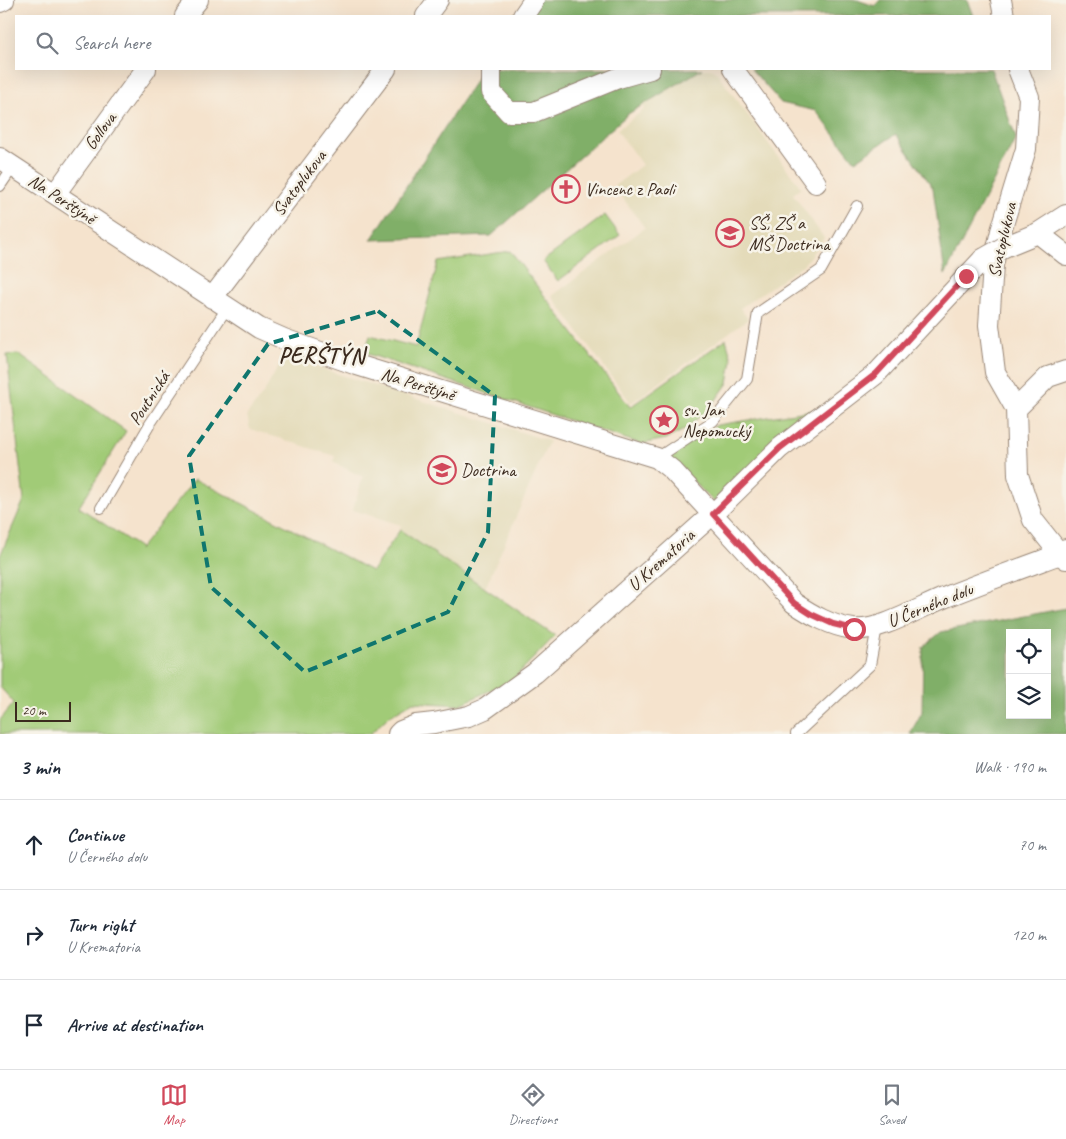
<!DOCTYPE html>
<html lang="en">
<head>
<meta charset="utf-8">
<style>
  body { margin:0; font-family:Caveat,sans-serif; background:#f2f2f3; color:#1f2937 }
  .controls { position:absolute; right:15px; bottom:15px; display:grid; overflow:hidden; border-radius:0px; box-shadow:0 5px 20px #0002 }
  .controls button { width:45px; height:45px; display:grid; place-items:center; padding:0; border:0; border-bottom:1px solid #e0e1e3; background:#fff; color:#1f2937; font:25px sans-serif }
  .scale { position:absolute; left:15px; bottom:12px; width:56px; box-sizing:border-box; padding-left:5px; border:2px solid #3b2a1e; border-top:0; font-size:14px; line-height:18px; white-space:nowrap; color:#3b2a1e; -webkit-text-stroke:4px #f7f3e8; paint-order:stroke }
  .stop { position:absolute; width:15px; height:15px; margin:-11px; border:4px solid #d1495b; border-radius:50%; background:#fff }
  .stop.end { background:#d1495b; border-color:#fff; box-shadow:0 1px 5px #0008 }
  .list { margin:0; padding:0; list-style:none }
  h2 { display:flex; justify-content:space-between; align-items:center; height:65px; margin:0; padding:0 20px; font-size:21px }
  h2 small { font-size:16px; font-weight:400; color:#747a83 }
  .list li { display:grid; grid-template-columns:32px 1fr auto; gap:15px; align-items:center; box-sizing:border-box; height:90px; padding:0 20px; border-top:1px solid #e0e1e3 }
  .list b { display:block; font-size:19px; white-space:nowrap }
  .list p { margin:0; font-size:16px; white-space:nowrap; color:#747a83 }
  .list em { font-size:16px; font-style:normal; color:#747a83 }
  .icon { flex:none; width:28px; height:28px; fill:none; stroke:currentColor; stroke-width:2; stroke-linecap:round; stroke-linejoin:round }
  .map { position:relative; flex:none; width:1066px; height:734px; overflow:hidden }
  .search { position:absolute; background:#fff; box-shadow:0 5px 20px #0002; left:15px; right:15px; top:15px; height:55px; display:flex; align-items:center; gap:12px; box-sizing:border-box; padding:0 18px; border-radius:0px; color:#747a83; font-size:19px }
  .sheet { height:335px; background:#fff }
  nav { display:flex; justify-content:space-around; align-items:center; box-sizing:border-box; height:70px; border-top:1px solid #e0e1e3; background:#fff; font-size:14px; color:#747a83 }
  nav a { display:grid; justify-items:center; gap:2px }
  nav .on { color:#d1495b }
  .map>svg:first-child { display:block }
</style>
</head>
<body>
<div class="map">
<svg width="1066" height="734" viewBox="0 0 1066 734">
  <rect width="100%" height="100%" fill="#f7f3e8"/>
  <filter id="ink" filterUnits="userSpaceOnUse"><feTurbulence type="fractalNoise" baseFrequency=".02" numOctaves="2"/><feDisplacementMap in="SourceGraphic" scale="10" xChannelSelector="R" yChannelSelector="G"/><feConvolveMatrix kernelMatrix="1 2 1 2 8 2 1 2 1" color-interpolation-filters="sRGB"/></filter>
  <filter id="wash" filterUnits="userSpaceOnUse"><feTurbulence type="fractalNoise" baseFrequency=".0096" numOctaves="4" result="noise"/><feDisplacementMap in="SourceGraphic" scale="20" xChannelSelector="R" yChannelSelector="G"/><feGaussianBlur stdDeviation="1.12" result="paint"/><feColorMatrix in="noise" values="0 0 0 0 0 0 0 0 0 0 0 0 0 0 0 0 0 1.4 0 .05"/><feComposite in="paint" operator="in"/></filter>
  <g filter="url(#wash)">
    <rect width="100%" height="100%" fill="#f5e3cd"/>
    <!-- built -->
    <path fill="#e4dbba" d="M701 69H714L801 188 793 194 824 238 804 264 740 308 748 319 631 403 552 296 645 228 614 186 642 165 617 130 645 109 642 104 689 70 693 75Z
      M284 357 549 441 485 588 400 530 401 525 353 510 363 477 333 462 335 456 250 429 247 415 263 394Z"/>
    <!-- green -->
    <path fill="#a1cb77" stroke="#6e7a4a" d="M605 215 620 235 558 281 543 261Z
      M510 251 630 407 726 339 732 360 728 383 710 408 684 430 666 439 641 444 365 353 370 335 416 347 438 262Z
      M18 354 126 431 79 507 140 548 139 550 195 479 372 571 400 530 555 636 512 680 459 705 413 702 389 716 370 734H0V720L14 703 0 687V556L24 500 7 355Z
      M820 409 714 502 668 456 717 425Z"/>
    <!-- forest -->
    <path fill="#80af68" stroke="#5e6c43" fill-rule="evenodd" d="M528 0H857L875 6 880 0H967L973 16H517Z
      M483 69H702L628 114 491 236 371 240Z
      M751 69H991L1016 138 945 275 933 188 896 134 855 161 816 111 781 103Z
      M1066 608V734H910L922 712 923 647 941 632ZM1010 633H1047V715H1010Z"/>
  </g>
  <g filter="url(#ink)">
    <g fill="none" stroke-linecap="round" stroke-linejoin="round">
      <defs>
        <path id="service" d="M0 186 13 167
          M657 458 713 421 747 379 758 313 821 270 857 206
          M101 508 150 424 227 308
          M796 734 870 665 877 627"/>
        <path id="minor" d="M1001 0 1004 16
          M0 2 4 0
          M185 16 198 0
          M426 16 438 0
          M523 16 534 0
          M491 69V92L509 112H534L618 78 650 69
          M733 69 816 183
          M0 158 259 328 284 339 357 365 657 458 672 470 794 603C812 615 831 626 853 629 880 632 920 607 946 597 983 582 1022 568 1060 554L1066 549
          M55 194 146 69
          M1038 233 1066 255
          M1004 247 1038 233 1066 215
          M212 298 386 69
          M1066 371 1048 377 1016 409 1018 475 1033 520 1060 554 1066 559
          M1016 409 995 372 989 325 993 265 1001 231 1026 149 1029 97 1018 69
          M398 734 401 731 416 725 434 723 469 716 485 709 535 673 713 514 780 448 876 374 983 259"/>
      </defs>
      <!-- service casing -->
      <use href="#service" stroke="#988676" stroke-width="12"/>
      <!-- minor casing -->
      <use href="#minor" stroke="#988676" stroke-width="22"/>
      <!-- service -->
      <use href="#service" stroke="#fff" stroke-width="10"/>
      <!-- minor -->
      <use href="#minor" stroke="#fff" stroke-width="20"/>
      <defs>
        <path id="minor-bridge" d="M983 259 1004 247"/>
      </defs>
      <!-- minor-bridge casing -->
      <use href="#minor-bridge" stroke="#988676" stroke-width="22" stroke-linecap="butt"/>
      <!-- minor-bridge -->
      <use href="#minor-bridge" stroke="#fff" stroke-width="20"/>
    </g>
  </g>
  <g fill="none" stroke-linecap="round" stroke-linejoin="round" filter="url(#ink)">
    <!-- route -->
    <path stroke="#d1495b" stroke-width="6" d="M854 629 833 624 811 614 794 603 713 514 780 448 876 374 966 276"/>
  </g>
  <!-- marked area -->
  <path fill="none" stroke="#0f766e" stroke-width="4" stroke-dasharray="10 6" stroke-linejoin="round" d="M378 311 495 396 488 532 448 612 305 672 211 587 189 456 268 344Z"/>
  <!-- icons -->
  <defs>
    <symbol id="church-ring" viewBox="-11 -11 22 22"><circle r="9.5" fill="#f7f3e8" stroke="#d1495b" stroke-width="1.5"/><path d="M-1.2-6h2.4v3.5h3.3v2.4h-3.3V6h-2.4V-.1h-3.3v-2.4h3.3Z" fill="#d1495b"/></symbol>
    <symbol id="school-ring" viewBox="-11 -11 22 22"><circle r="9.5" fill="#f7f3e8" stroke="#d1495b" stroke-width="1.5"/><path d="M0-5L7-2L0 1L-7-2ZM-4 1L0 2.5L4 1V4Q0 6-4 4Z" fill="#d1495b"/></symbol>
    <symbol id="sight-ring" viewBox="-11 -11 22 22"><circle r="9.5" fill="#f7f3e8" stroke="#d1495b" stroke-width="1.5"/><path d="M0-6L1.8-2.2L6-1.7L2.9 1.2L3.7 5.4L0 3.3L-3.7 5.4L-2.9 1.2L-6-1.7L-1.8-2.2Z" fill="#d1495b"/></symbol>
  </defs>
  <g fill-rule="evenodd">
    <use href="#church-ring" x="550" y="173" width="32" height="32"/>
    <use href="#school-ring" x="714" y="217" width="32" height="32"/>
    <use href="#sight-ring" x="648" y="404" width="32" height="32"/>
    <use href="#school-ring" x="426" y="454" width="32" height="32"/>
  </g>
  <g text-anchor="middle" dominant-baseline="central" stroke-width="5" stroke-linejoin="round" paint-order="stroke">
    <!-- street labels -->
    <g font-size="18" fill="#3b2a1e" stroke="#f7f3e8">
      <text transform="translate(100 131) rotate(-54)">Gollova</text>
      <text transform="translate(299 183) rotate(-53)">Svatoplukova</text>
      <text transform="translate(62 199) rotate(33)">Na Perštýně</text>
      <text transform="translate(1002 240) rotate(-77)">Svatoplukova</text>
      <text transform="translate(418 384) rotate(17)">Na Perštýně</text>
      <text transform="translate(149 398) rotate(-57)">Poutnická</text>
      <text transform="translate(661 560) rotate(-42)">U Krematoria</text>
      <text transform="translate(930 605) rotate(-22)">U Černého dolu</text>
    </g>
    <!-- poi labels -->
    <g font-size="18" fill="#3b2a1e" stroke="#f7f3e8" text-anchor="start">
      <text x="585" y="189">Vincenc z Paoli</text>
      <text x="749" y="223">SŠ, ZŠ a<tspan x="749" dy="21">MŠ Doctrina</tspan></text>
      <text x="683" y="410">sv. Jan<tspan x="683" dy="21">Nepomucký</tspan></text>
      <text x="461" y="470">Doctrina</text>
    </g>
    <!-- district labels -->
    <g font-size="22" font-weight="bold" letter-spacing="1" fill="#3b2a1e" stroke="#f7f3e8">
      <text x="322" y="356">PERŠTÝN</text>
    </g>
  </g>
</svg>
<div class="controls">
<button><svg class="icon" aria-label="locate" viewBox="0 0 24 24"><circle cx="12" cy="12" r="6"/><path d="M12 2v4M12 18v4M2 12h4M18 12h4"/></svg></button>
<button><svg class="icon" aria-label="layers" viewBox="0 0 24 24"><path d="M12 4l9 5-9 5-9-5zM3 14l9 5 9-5"/></svg></button>
</div>
<div class="scale">20 m</div>
<div class="stop" style="left:854px;top:629px"></div>
<div class="stop end" style="left:966px;top:276px"></div>
<div class="search"><svg class="icon" aria-label="search" viewBox="0 0 24 24"><circle cx="10" cy="10" r="6"/><path d="M15 15l6 6"/></svg>Search here</div>
</div>
<section class="sheet">
<h2>3 min<small>Walk · 190 m</small></h2>
<ul class="list">
<li><svg class="icon" aria-label="ahead" viewBox="0 0 24 24"><path d="M12 20V5M6 11l6-6 6 6"/></svg><div><b>Continue</b><p>U Černého dolu</p></div><em>70 m</em></li>
<li><svg class="icon" aria-label="right" viewBox="0 0 24 24"><path d="M7 20v-9h11M14 6l5 5-5 5"/></svg><div><b>Turn right</b><p>U Krematoria</p></div><em>120 m</em></li>
<li><svg class="icon" aria-label="arrive" viewBox="0 0 24 24"><path d="M6 21V4h12l-3 4 3 4H6"/></svg><div><b>Arrive at destination</b></div></li>
</ul>
</section>
<nav>
<a class="on"><svg class="icon" aria-label="map" viewBox="0 0 24 24"><path d="M3 6l6-2 6 2 6-2v14l-6 2-6-2-6 2zM9 4v14M15 6v14"/></svg>Map</a>
<a><svg class="icon" aria-label="directions" viewBox="0 0 24 24"><path d="M12 3l9 9-9 9-9-9zM9 14v-3h6M13 9l2 2-2 2"/></svg>Directions</a>
<a><svg class="icon" aria-label="saved" viewBox="0 0 24 24"><path d="M7 4h10v16l-5-4-5 4z"/></svg>Saved</a>
</nav>
</body>
</html>
